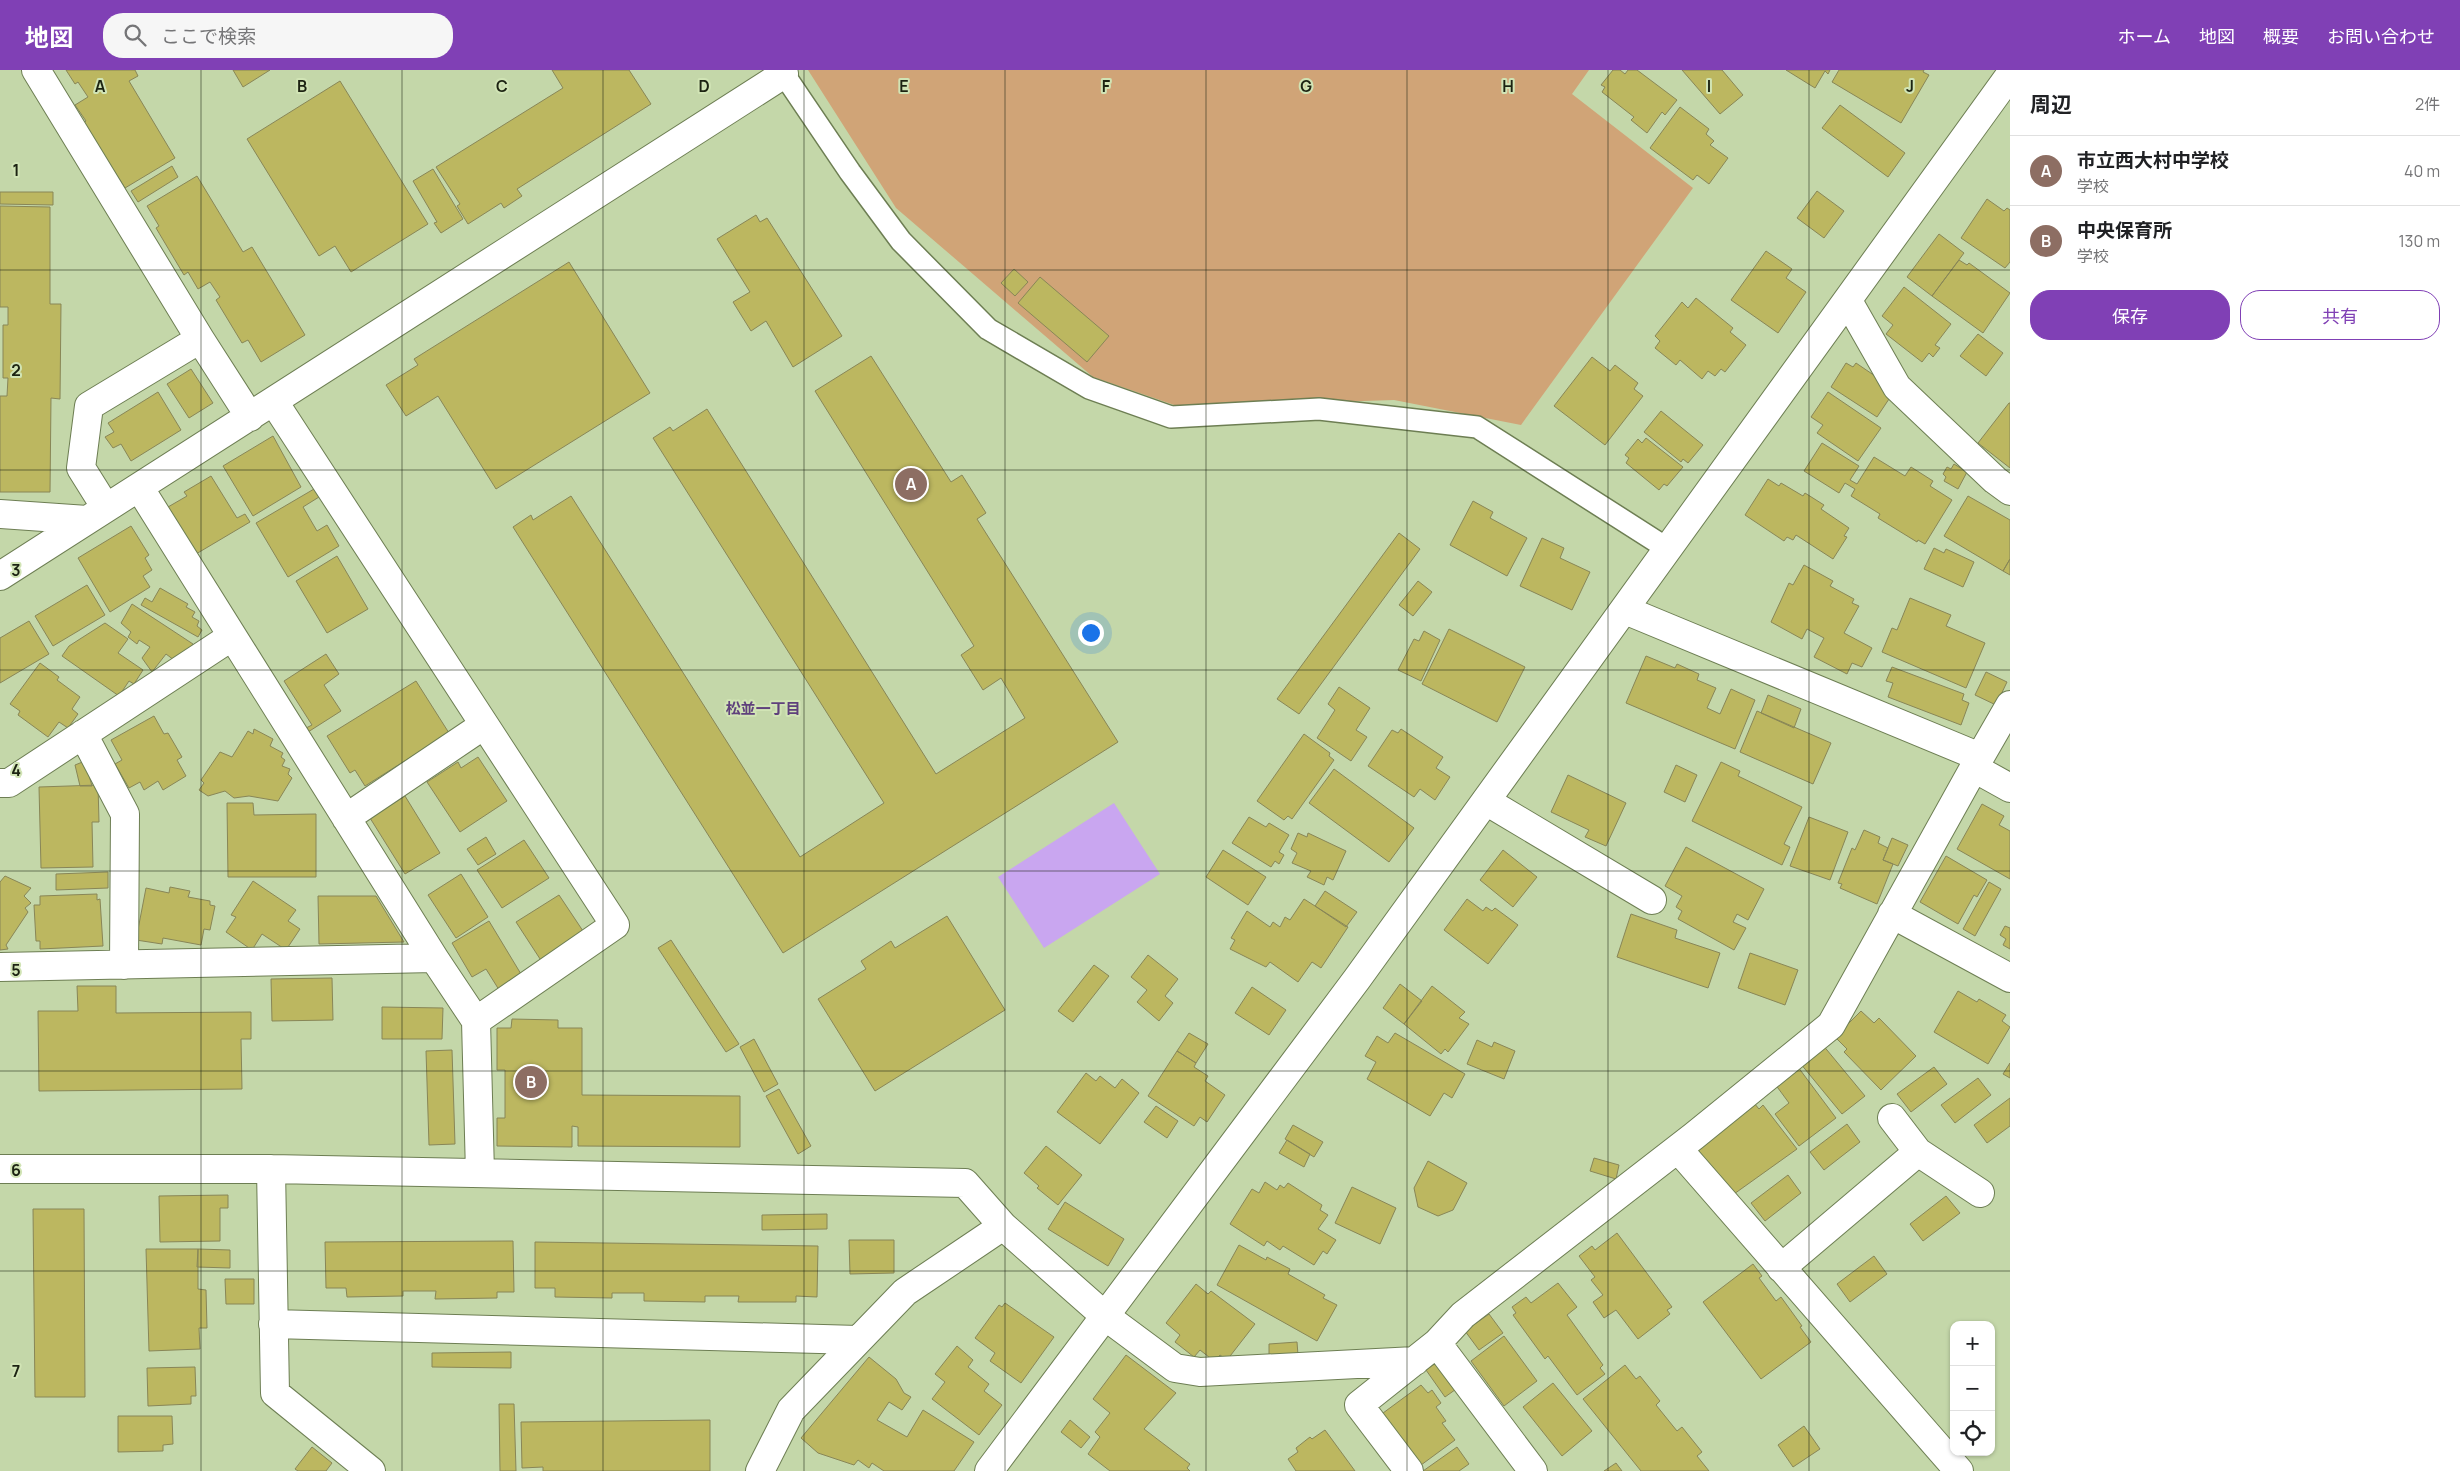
<!DOCTYPE html>
<html lang="ja">
<head>
<meta charset="utf-8">
<style>
  body { margin:0; font-family:Manrope,"Noto Sans JP",sans-serif; background:#f6f6f6; color:#202124 }
  .controls { position:absolute; right:15px; bottom:15px; display:grid; overflow:hidden; border-radius:10px; box-shadow:0 1px 4px #0004 }
  .controls button { width:45px; height:45px; display:grid; place-items:center; padding:0; border:0; border-bottom:1px solid #e0e0e0; background:#fff; color:#202124; font:25px sans-serif }
  .you { position:absolute; left:1090px; top:562px; width:18px; height:18px; margin:-12px; border:4px solid #fff; border-radius:50%; background:#1a73e8; box-shadow:0 0 0 8px #1a73e833 }
  .badge { display:grid; place-items:center; width:32px; height:32px; border-radius:50%; background:#8040b5; color:#fff; font-size:16px; font-weight:700 }
  .pin { position:absolute; translate:-50% -50%; border:2px solid #fff; box-shadow:0 1px 5px #0006 }
  .list { margin:0; padding:0; list-style:none }
  h2 { display:flex; justify-content:space-between; align-items:center; height:65px; margin:0; padding:0 20px; font-size:21px }
  h2 small { font-size:16px; font-weight:400; color:#757577 }
  .list li { display:grid; grid-template-columns:32px 1fr auto; gap:15px; align-items:center; box-sizing:border-box; height:70px; padding:0 20px; border-top:1px solid #e0e0e0 }
  .list b { display:block; font-size:19px; white-space:nowrap }
  .list p { margin:0; font-size:16px; white-space:nowrap; color:#757577 }
  .list em { font-size:16px; font-style:normal; color:#757577 }
  .actions { display:flex; gap:10px; padding:15px 20px }
  .actions a { flex:1; padding:11px 0; border:1px solid #8040b5; border-radius:20px; text-align:center; font-size:18px; color:#8040b5 }
  .actions .main { background:#8040b5; color:#fff }
  .icon { flex:none; width:28px; height:28px; fill:none; stroke:currentColor; stroke-width:2; stroke-linecap:round; stroke-linejoin:round }
  .map { position:relative; flex:none; width:2010px; height:1401px; overflow:hidden }
  header { display:flex; align-items:center; gap:30px; box-sizing:border-box; height:70px; padding:0 25px; background:#8040b5; color:#fff }
  header strong { font-size:24px }
  nav { display:flex; gap:28px; margin-inline-start:auto; font-size:18px }
  .search { width:350px; height:45px; background:#f6f6f6; display:flex; align-items:center; gap:12px; box-sizing:border-box; padding:0 18px; border-radius:20px; color:#757577; font-size:19px }
  main { display:flex }
  aside { flex:1; background:#fff }
  .map>svg:first-child { display:block }
</style>
</head>
<body>
<header>
<strong>地図</strong>
<div class="search"><svg class="icon" aria-label="search" viewBox="0 0 24 24"><circle cx="10" cy="10" r="6"/><path d="M15 15l6 6"/></svg>ここで検索</div>
<nav><a>ホーム</a><a>地図</a><a>概要</a><a>お問い合わせ</a></nav>
</header>
<main>
<div class="map">
<svg width="2010" height="1401" viewBox="0 0 2010 1401">
  <rect width="100%" height="100%" fill="#c4d7a9"/>
  <!-- green -->
  <path fill="#d0a477" d="M808 0H1589L1572 24 1693 118 1521 355 1394 330 1180 337 1093 307 896 138Z"/>
  <!-- water -->
  <path fill="#c9a6f0" d="M1114 733 1160 804 1044 878 998 807Z"/>
  <!-- building -->
  <path fill="#bcb760" stroke="#888657" d="M66 0H135L138 6 129 11 175 88 125 118 113 99 110 101 82 54 86 51 75 35 88 27 78 12 75 14Z
    M233 0H270L243 17Z
    M552 0H629L651 34 517 119 522 126 504 138 501 133 468 154 457 136 460 134 436 97 563 18Z
    M1613 0H1620L1625 4 1628 0H1637L1677 30 1665 45 1662 42 1647 63 1631 50 1634 47 1602 22 1605 17 1601 15Z
    M1682 0H1722L1743 25 1720 44Z
    M1786 0H1830L1828 4 1825 1 1815 18Z
    M1839 0H1924L1923 2 1929 5 1901 53 1832 12Z
    M340 11 428 154 351 202 335 176 319 186 247 69Z
    M1840 35 1905 83 1888 107 1822 58Z
    M1680 37 1709 59 1706 64 1714 71 1710 75 1728 88 1709 114 1697 105 1693 110 1650 78Z
    M172 96 178 107 138 132 131 121Z
    M433 99 463 149 441 163 434 153 437 152 413 111Z
    M197 106 243 182 252 177 305 265 261 292 248 270 242 273 216 230 220 227 210 212 198 219 188 202 184 205 156 158 159 156 147 136Z
    M1817 121 1844 141 1824 168 1797 148Z
    M0 122H53V135L0 134Z
    M1987 129 2004 141 2007 138 2010 140V192L2005 198 1961 168Z
    M0 136 50 137V234H61L60 329 51 328 50 422H0V326H7L8 308H3V255H8V237H0Z
    M756 145 760 152 767 148 842 266 793 297 766 251 751 261 733 232 750 222 717 169Z
    M1939 164 1964 183 1932 226 1907 207Z
    M1766 181 1792 199 1786 208 1806 222 1778 263 1731 230Z
    M1959 190 1967 195 1969 193 2010 223 1983 263 1932 226Z
    M569 192 650 323 496 419 438 326 406 346 386 315 418 295 414 289Z
    M1014 199 1028 212 1015 226 1001 213Z
    M1040 207 1109 266 1087 292 1018 233Z
    M1904 217 1951 254 1935 275 1940 278 1933 287 1929 283 1922 292 1886 264 1893 255 1882 246Z
    M1696 228 1733 258 1730 262 1746 275 1725 302 1721 299 1715 306 1708 301 1702 309 1680 290 1676 295 1655 278 1660 271 1655 266 1682 232 1688 238Z
    M1978 264 2003 283 1986 306 1960 286Z
    M871 286 951 412 962 405 986 443 977 449 1118 672 783 883 513 457 531 445 533 450 571 426 800 787 884 733 653 368 670 357 673 361 707 339 936 704 1025 648 1001 608 983 620 961 585 974 576 815 321Z
    M1592 287 1610 301 1615 295 1638 313 1634 319 1643 326 1605 375 1554 336Z
    M1846 293 1853 297 1856 293 1881 310 1879 314 1893 323 1877 347 1831 317Z
    M191 299 213 333 189 348 167 314Z
    M158 322 181 360 131 391 121 374 113 378 105 367 114 362 108 353Z
    M1828 322 1881 358 1858 391 1817 363 1823 355 1811 347Z
    M2009 333H2010V398L1978 373Z
    M1661 341 1703 375 1688 393 1683 389 1681 392 1644 362Z
    M273 366 301 417 253 446 223 396Z
    M1646 368 1683 397 1667 416 1664 414 1659 420 1626 393 1629 388 1625 385 1638 369 1642 373Z
    M1822 373 1859 396 1850 410 1857 414 1874 387 1905 406 1911 397 1933 411 1930 416 1952 430 1925 474 1918 470 1917 472 1878 448 1880 444 1851 426 1855 419 1845 413 1839 423 1804 401Z
    M1954 394 1967 402 1958 419 1944 411 1946 407 1943 404 1947 397 1951 399Z
    M211 406 237 448 245 444 250 452 196 484 168 437 187 426 184 422Z
    M1768 409 1779 416 1781 413 1803 426 1805 423 1824 435 1821 439 1849 458 1844 466 1847 467 1833 489 1796 465 1793 470 1787 467 1784 471 1745 445Z
    M314 419 319 427 303 437 317 461 327 455 339 476 288 507 256 453Z
    M1968 426 2010 450V489L2003 501 1944 466Z
    M1473 431 1493 442 1490 448 1527 468 1507 506 1450 475Z
    M131 456 149 485 145 488 152 500 143 506 150 517 110 542 78 488Z
    M1399 463 1420 479 1299 644 1277 629Z
    M1542 468 1564 478 1560 488 1590 502 1572 540 1520 516Z
    M1934 478 1944 483 1946 479 1974 492 1963 517 1924 499Z
    M337 486 368 539 327 563 296 511Z
    M2010 489V505L2003 501Z
    M1804 495 1833 511 1830 516 1854 529 1852 533 1859 536 1844 563 1872 578 1862 597 1852 593 1847 604 1814 587 1824 568 1807 559 1802 569 1771 552 1789 513 1793 515Z
    M1418 511 1432 522 1413 546 1399 535Z
    M87 515 105 545 53 576 35 546Z
    M160 518 188 534 186 537 195 542 192 547 199 551 197 556 202 560 198 567 141 535 145 528 152 532Z
    M1910 528 1951 545 1946 556 1985 573 1966 618 1882 582 1892 558 1897 560Z
    M132 534 193 574 189 582 174 590 166 584 152 602 142 588 150 577 139 570 137 574 128 567 131 562 121 553Z
    M29 551 49 584 0 613V568Z
    M105 553 128 569 118 583 143 600 134 614 129 611 119 626 62 586 69 576Z
    M1449 559 1525 597 1497 652 1422 614Z
    M1424 561 1440 570 1421 611 1398 600 1414 569 1419 571Z
    M326 584 339 604 324 615 341 641 308 662 306 658 312 655 284 611Z
    M1646 586 1675 598 1677 594 1699 604 1697 610 1716 618 1707 638 1720 644 1731 619 1755 630 1735 679 1626 633Z
    M40 593 59 607 57 610 80 627 72 639 78 644 68 658 59 652 48 667 18 645 20 641 10 634Z
    M1892 597 1964 624 1962 630 1969 633 1961 655 1888 627 1893 613 1886 611Z
    M1986 602 2007 612 1996 635 1975 625Z
    M416 611 449 663 365 716 355 700 350 703 327 666Z
    M1339 617 1370 638 1356 660 1367 667 1351 691 1317 668 1335 640 1328 634Z
    M1768 625 1801 639 1794 658 1761 643Z
    M1757 641 1831 673 1813 714 1740 682Z
    M154 646 164 664 168 663 182 687 177 690 186 706 163 720 158 711 144 720 140 712 129 718 115 694 122 690 111 670Z
    M254 659 273 669 270 676 283 683 281 687 285 690 282 696 290 699 288 704 292 708 278 731 249 726 234 728 225 721 208 726 199 720 204 713 201 710 220 682 232 687 248 661 253 664Z
    M1401 659 1443 687 1436 698 1450 707 1435 730 1420 719 1414 727 1368 696 1392 660 1398 663Z
    M1304 664 1330 683 1329 686 1334 690 1292 749 1288 746 1284 750 1257 731Z
    M478 687 507 731 460 762 427 712 458 692 461 698Z
    M85 691 92 716H80L75 695Z
    M1721 692 1740 701 1738 706 1802 737 1784 774 1790 777 1782 795 1692 751Z
    M1676 695 1697 705 1685 732 1664 722Z
    M1334 699 1414 758 1389 792 1309 733Z
    M1568 705 1626 733 1606 776 1585 767 1589 760 1551 742Z
    M98 715 99 752H92L93 797 41 798 39 717Z
    M405 726 440 783 405 804 370 748Z
    M227 733H253L254 745 316 744V807H228Z
    M1982 734 2004 746 1999 755 2010 761V809L1957 779Z
    M1249 747 1266 757 1269 753 1289 765 1279 782 1284 785 1279 794 1275 791 1271 797 1232 773Z
    M1809 747 1848 762 1830 810 1790 796Z
    M1864 760 1880 767 1878 773 1888 778 1883 790 1893 794 1877 834 1840 818 1842 814 1838 813 1852 778 1855 780Z
    M1298 763 1307 767 1308 763 1346 781 1333 810 1327 807 1324 815 1307 807 1311 801 1292 793 1297 783 1291 779Z
    M486 767 496 784 478 795 467 779Z
    M1892 768 1908 775 1898 796 1883 790Z
    M524 770 549 808 502 838 477 800Z
    M1686 777 1764 819 1748 850 1737 844 1733 852 1746 858 1734 880 1678 849 1682 841 1676 837 1682 826 1665 816Z
    M1223 780 1266 807 1248 835 1206 807Z
    M1503 780 1537 807 1513 837 1480 810Z
    M1946 786 1987 810 1977 827 1974 825 1958 854 1920 832Z
    M108 802V818L56 820V804Z
    M461 804 488 847 456 868 428 825Z
    M5 806 31 818 24 826 31 833 25 838 28 842 6 875 8 879 0 880V812Z
    M253 811 296 840 288 851 300 859 286 880 262 864 252 880 226 862 236 847 231 845Z
    M1989 812 2001 819 1975 866 1963 859Z
    M170 817 190 821 188 827 210 831V835L215 836 210 860 204 859 201 875 163 868 162 874 136 870 146 818 169 823Z
    M1325 821 1357 842 1346 857 1315 836Z
    M97 824V830L100 829 103 876 40 879V871H36L34 835H40V826Z
    M559 825 587 867 544 895 516 852Z
    M318 826H376L404 872 319 874Z
    M1304 829 1348 857 1321 898 1312 892 1298 912 1270 892 1266 897 1230 879 1235 870 1231 868 1247 841 1270 857 1273 852 1280 857 1285 847 1290 850Z
    M1467 829 1483 841 1486 837 1492 841 1495 838 1518 855 1488 894 1444 860Z
    M1631 844 1677 860 1675 868 1720 883 1708 918 1617 887Z
    M947 846 1005 940 875 1021 818 929 866 899 861 891 891 871 895 878Z
    M489 851 524 909 501 923 486 899 472 907 452 873Z
    M2005 856 2010 858V879L2003 875 2006 869 2000 865Z
    M671 870 739 974 726 982 658 878Z
    M1750 883 1798 900 1785 935 1738 918Z
    M1148 885 1178 909 1165 926 1173 933 1159 951 1137 932 1147 920 1131 907Z
    M1094 895 1109 906 1073 952 1058 941Z
    M332 908 333 950 272 951 271 909Z
    M1400 914 1422 931 1404 954 1383 938Z
    M77 916H116V943L251 942V969H241L242 1019 39 1021 38 941H78Z
    M1432 916 1465 942 1459 948 1469 954 1448 982 1445 979 1441 984 1404 954Z
    M1252 917 1286 940 1269 965 1235 943Z
    M1958 921 1977 932 1979 929 2006 945 2002 951 2010 957 1988 994 1934 962Z
    M382 937 443 938 442 969H382Z
    M1861 941 1874 953 1879 948 1916 986 1881 1020 1844 982 1847 979 1835 967Z
    M512 949 558 950V958H582V1025L740 1026V1077L578 1076V1057L572 1056V1077L497 1076V1048H505V1000H497V958H511Z
    M1189 963 1208 974 1196 993 1177 981Z
    M1395 963 1465 1004 1452 1028 1444 1023 1430 1046 1367 1009 1376 992 1365 986 1377 966 1388 973Z
    M754 969 778 1014 764 1022 740 977Z
    M1477 970 1492 977 1494 972 1515 981 1504 1009 1467 994Z
    M1822 974 1865 1026 1842 1044 1800 993Z
    M452 980 455 1074 429 1075 426 981Z
    M1177 981 1196 993 1194 997 1208 1006 1205 1011 1225 1025 1207 1052 1200 1047 1194 1056 1148 1026Z
    M2010 993V1008L2003 1004Z
    M1798 997 1836 1048 1799 1076 1775 1044 1789 1033 1775 1014Z
    M1934 997 1947 1014 1911 1042 1897 1024Z
    M1086 1003 1096 1011 1100 1006 1115 1018 1122 1009 1139 1023 1100 1074 1057 1042Z
    M1978 1008 1991 1025 1955 1053 1941 1035Z
    M779 1019 811 1076 798 1084 766 1026Z
    M2010 1028V1056L1987 1073 1974 1055Z
    M1754 1033 1759 1039 1763 1035 1797 1079 1734 1124 1691 1076Z
    M1156 1036 1178 1051 1167 1068 1144 1052Z
    M1847 1054 1860 1072 1824 1100 1810 1082Z
    M1293 1055 1323 1072 1314 1087 1285 1069Z
    M1287 1070 1310 1084 1304 1097 1279 1083Z
    M1046 1076 1082 1105 1058 1135 1037 1118 1039 1116 1024 1103Z
    M1594 1088 1619 1095 1616 1109 1590 1101Z
    M1428 1091 1467 1113 1453 1140 1438 1146 1418 1137 1414 1118Z
    M1788 1105 1801 1123 1765 1151 1751 1133Z
    M1265 1112 1277 1120 1280 1115 1284 1118 1288 1113 1322 1135 1320 1140 1328 1145 1318 1159 1336 1170 1327 1184 1323 1181 1314 1195 1283 1176 1280 1180 1267 1171 1264 1176 1230 1154 1252 1119 1259 1123Z
    M1352 1117 1396 1138 1380 1174 1335 1153Z
    M228 1125V1138H220V1171L160 1172 159 1126Z
    M1946 1126 1960 1143 1923 1171 1910 1154Z
    M1065 1132 1124 1169 1108 1196 1048 1159Z
    M33 1139H84L85 1327H35Z
    M827 1144V1159L762 1160V1145Z
    M1617 1163 1672 1237 1667 1240 1670 1244 1638 1269 1616 1240 1604 1248 1593 1232 1603 1225 1591 1210 1595 1207 1579 1186 1592 1176 1595 1180Z
    M849 1170H894V1203L850 1204Z
    M513 1171 514 1222H497V1228L435 1229 436 1221H403V1226L347 1227 346 1218H326L325 1172Z
    M535 1172 818 1176 817 1227 796 1226V1232H738L739 1226H705V1232L644 1231V1223H612V1228L555 1227V1218H535Z
    M1239 1175 1266 1190 1267 1187 1290 1199 1288 1204 1325 1225 1323 1228 1337 1235 1317 1271 1217 1215Z
    M146 1179H198V1219L206 1220 207 1258H199L200 1279 149 1281Z
    M198 1179 230 1180V1198L197 1197Z
    M1874 1186 1887 1204 1850 1232 1837 1214Z
    M1753 1194 1762 1206 1759 1208 1776 1231 1781 1227 1802 1256 1800 1257 1811 1272 1761 1309 1703 1232Z
    M225 1209H254V1234H226Z
    M1558 1213 1577 1237 1567 1245 1603 1295 1600 1298 1605 1304 1577 1325 1548 1286 1545 1289 1513 1245 1516 1243 1512 1237 1526 1227 1531 1233Z
    M1196 1214 1208 1224 1211 1221 1255 1254 1227 1290 1220 1285 1214 1291 1200 1280 1194 1287 1175 1272 1180 1265 1166 1253Z
    M1005 1233 1054 1267 1021 1313 990 1291 995 1283 975 1268 999 1235 1002 1237Z
    M1489 1244 1503 1263 1479 1280 1465 1261Z
    M1504 1266 1537 1311 1504 1336 1471 1291Z
    M1297 1272 1298 1285 1269 1287V1274Z
    M957 1276 973 1290 968 1297 989 1314 984 1321 1002 1335 979 1365 932 1329 945 1312 935 1304Z
    M511 1282V1298L432 1297V1283Z
    M1126 1285 1176 1323 1144 1359 1190 1394 1187 1398 1190 1401H1110L1088 1384 1100 1367 1095 1362 1110 1343 1093 1329Z
    M869 1287 896 1309 904 1323 911 1327 902 1340 889 1332 877 1350 907 1367 923 1340 974 1372 954 1401H884L872 1393 869 1398 858 1390 854 1395 818 1383 801 1368Z
    M1439 1291 1459 1317 1445 1327 1426 1300Z
    M1625 1295 1636 1309 1640 1306 1660 1331 1656 1335 1677 1361 1682 1357 1702 1382 1697 1386 1709 1401H1641L1583 1329Z
    M195 1297 196 1326H191V1334L148 1336 147 1298Z
    M1553 1313 1592 1361 1562 1386 1523 1337Z
    M1421 1315 1428 1323 1432 1320 1441 1333 1436 1337 1446 1351 1442 1353 1455 1370 1417 1398 1379 1346Z
    M499 1334H514L516 1401H500Z
    M118 1346H172L173 1374 163 1375V1381L118 1382Z
    M710 1350V1401H543V1397L522 1398 521 1352Z
    M1070 1350 1090 1367 1081 1378 1061 1362Z
    M1804 1356 1820 1379 1793 1397 1778 1375Z
    M1325 1360 1355 1401H1296L1288 1389 1298 1382 1296 1378 1310 1367 1312 1369Z
    M312 1377 332 1393 326 1401H298L295 1399Z
    M1457 1377 1469 1394 1459 1401H1423Z
    M1616 1393 1622 1401H1604Z"/>
  <g fill="none" stroke-linecap="round" stroke-linejoin="round">
    <defs>
      <path id="service" d="M781 0 850 102 901 171 988 259 1089 318 1171 347 1319 339 1477 357 1668 479"/>
      <path id="minor" d="M36 0 200 269
        M1848 231 1897 317 1995 410 2010 421
        M274 332 615 855 476 951 480 1103
        M106 438 81 398 89 336 200 269 250 347
        M0 444 87 450
        M0 506 784 4
        M83 664 125 744 124 895
        M1980 687 2010 635
        M1974 698 2010 718
        M0 713H9L231 567
        M1486 731 1652 830
        M346 748 484 655
        M1892 844 2010 908
        M434 888 476 951
        M0 897 434 888 139 417
        M1892 1048 1918 1082
        M1678 1079 1959 1401
        M0 1099H271L965 1113 1003 1156 1105 1246 1175 1298 1200 1302 1415 1291
        M271 1099 275 1323 371 1401
        M1781 1198 1918 1082 1980 1123
        M273 1254 858 1270
        M1437 1273 1463 1245 1694 1066 1831 955 1980 687 1625 540
        M760 1401 791 1340 905 1222 1003 1156
        M1409 1401 1359 1335 1437 1273 1533 1401"/>
      <path id="tertiary" d="M989 1401 1357 909 2010 5"/>
    </defs>
    <!-- service casing -->
    <use href="#service" stroke="#6d7e53" stroke-width="24"/>
    <!-- minor casing -->
    <use href="#minor" stroke="#6d7e53" stroke-width="30"/>
    <!-- tertiary casing -->
    <use href="#tertiary" stroke="#6d7e53" stroke-width="30"/>
    <!-- service -->
    <use href="#service" stroke="#fff" stroke-width="21"/>
    <!-- minor -->
    <use href="#minor" stroke="#fff" stroke-width="28"/>
    <!-- tertiary -->
    <use href="#tertiary" stroke="#fff" stroke-width="28"/>
  </g>
  <!-- grid -->
  <path fill="none" stroke="#1c2312" stroke-width="1" stroke-opacity="0.55" d="M201 0V1401M402 0V1401M603 0V1401M804 0V1401M1005 0V1401M1206 0V1401M1407 0V1401M1608 0V1401M1809 0V1401M0 200H2010M0 400H2010M0 600H2010M0 801H2010M0 1001H2010M0 1201H2010"/>
  <g text-anchor="middle" dominant-baseline="central" stroke-width="4" stroke-linejoin="round" paint-order="stroke">
    <!-- neighbourhood labels -->
    <g font-size="15" font-weight="bold" fill="#5f417c" stroke="#d1e4b5">
      <text x="763" y="638">松並一丁目</text>
    </g>
  </g>
  <g font-size="16" text-anchor="middle" font-weight="bold" fill="#1c2312" stroke="#d1e4b5" stroke-width="4" stroke-linejoin="round" paint-order="stroke">
    <text x="100" y="22">A</text>
    <text x="302" y="22">B</text>
    <text x="502" y="22">C</text>
    <text x="704" y="22">D</text>
    <text x="904" y="22">E</text>
    <text x="1106" y="22">F</text>
    <text x="1306" y="22">G</text>
    <text x="1508" y="22">H</text>
    <text x="1709" y="22">I</text>
    <text x="1910" y="22">J</text>
    <text x="16" y="106">1</text>
    <text x="16" y="306">2</text>
    <text x="16" y="506">3</text>
    <text x="16" y="706">4</text>
    <text x="16" y="906">5</text>
    <text x="16" y="1106">6</text>
    <text x="16" y="1307">7</text>
  </g>
</svg>
<div class="controls">
<button>+</button>
<button>−</button>
<button><svg class="icon" aria-label="locate" viewBox="0 0 24 24"><circle cx="12" cy="12" r="6"/><path d="M12 2v4M12 18v4M2 12h4M18 12h4"/></svg></button>
</div>
<div class="you"></div>
<div class="pin badge" style="left:911px;top:414px;background:#8d6e63">A</div>
<div class="pin badge" style="left:531px;top:1012px;background:#8d6e63">B</div>
</div>
<aside>
<h2>周辺<small>2件</small></h2>
<ul class="list">
<li><span class="badge" style="background:#8d6e63">A</span><div><b>市立西大村中学校</b><p>学校</p></div><em>40 m</em></li>
<li><span class="badge" style="background:#8d6e63">B</span><div><b>中央保育所</b><p>学校</p></div><em>130 m</em></li>
</ul>
<div class="actions"><a class="main">保存</a><a>共有</a></div>
</aside>
</main>
</body>
</html>
